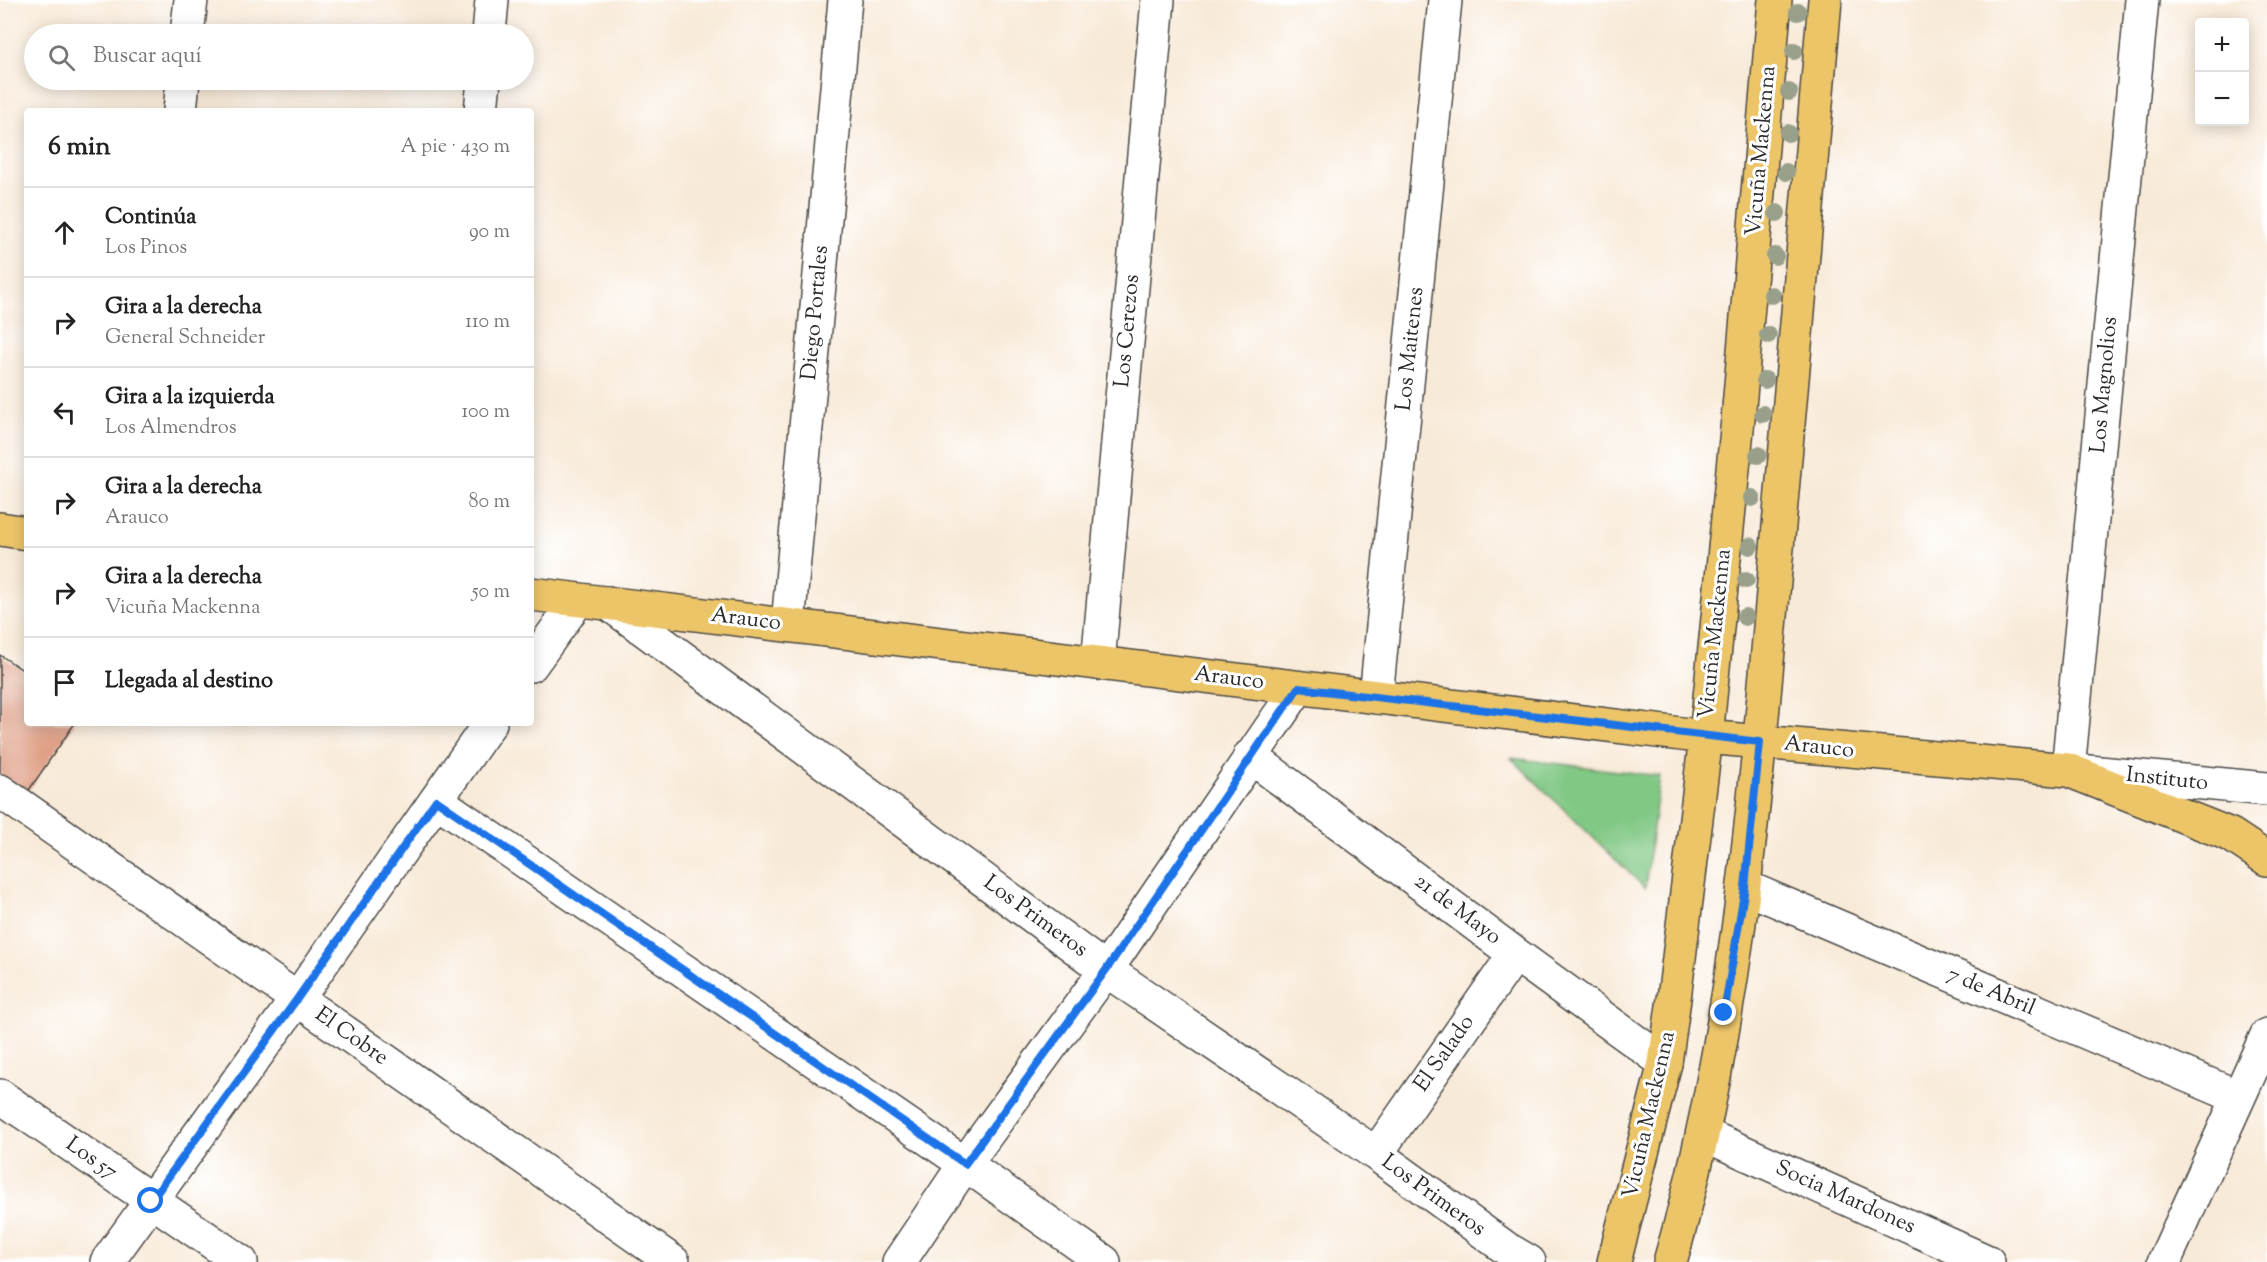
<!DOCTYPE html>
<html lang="es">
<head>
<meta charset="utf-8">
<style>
  body { margin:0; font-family:"Sorts Mill Goudy",serif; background:#f2f2f2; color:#222 }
  .controls { position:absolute; right:18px; top:18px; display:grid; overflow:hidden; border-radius:6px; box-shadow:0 3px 15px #0003 }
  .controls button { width:54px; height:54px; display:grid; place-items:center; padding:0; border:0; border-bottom:2px solid #e0e0e0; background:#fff; color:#222; font:30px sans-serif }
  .stop { position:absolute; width:18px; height:18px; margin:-14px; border:4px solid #1a73e8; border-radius:50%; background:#fff }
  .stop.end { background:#1a73e8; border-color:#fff; box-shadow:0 2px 6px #0008 }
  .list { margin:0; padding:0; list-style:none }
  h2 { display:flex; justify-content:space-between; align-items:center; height:78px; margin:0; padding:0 24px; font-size:26px }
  h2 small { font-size:20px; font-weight:400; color:#767676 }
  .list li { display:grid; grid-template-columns:39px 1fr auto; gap:18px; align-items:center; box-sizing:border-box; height:90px; padding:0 24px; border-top:2px solid #e0e0e0 }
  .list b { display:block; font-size:22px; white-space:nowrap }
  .list p { margin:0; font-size:20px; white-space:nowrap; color:#767676 }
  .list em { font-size:20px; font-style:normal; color:#767676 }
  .icon { flex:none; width:33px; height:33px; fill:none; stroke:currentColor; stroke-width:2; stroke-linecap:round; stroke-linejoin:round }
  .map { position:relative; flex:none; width:2267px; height:1262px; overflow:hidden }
  .search { position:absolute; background:#fff; box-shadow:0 3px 15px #0003; left:24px; top:24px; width:510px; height:66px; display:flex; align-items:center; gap:15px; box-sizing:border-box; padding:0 21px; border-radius:33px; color:#767676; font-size:22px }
  .panel { position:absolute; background:#fff; box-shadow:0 3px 15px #0003; left:24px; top:108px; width:510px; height:618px; border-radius:6px }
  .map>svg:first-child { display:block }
</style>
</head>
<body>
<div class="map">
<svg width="2267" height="1262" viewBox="0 0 2267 1262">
  <rect width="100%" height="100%" fill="#fff"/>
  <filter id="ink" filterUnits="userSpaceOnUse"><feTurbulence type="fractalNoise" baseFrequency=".0167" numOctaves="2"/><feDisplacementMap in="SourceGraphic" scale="12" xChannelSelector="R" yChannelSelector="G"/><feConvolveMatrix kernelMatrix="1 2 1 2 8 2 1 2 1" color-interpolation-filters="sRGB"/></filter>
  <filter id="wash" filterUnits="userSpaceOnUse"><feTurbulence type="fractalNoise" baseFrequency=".008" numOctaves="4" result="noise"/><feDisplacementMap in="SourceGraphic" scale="24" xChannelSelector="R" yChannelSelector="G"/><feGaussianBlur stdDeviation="1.35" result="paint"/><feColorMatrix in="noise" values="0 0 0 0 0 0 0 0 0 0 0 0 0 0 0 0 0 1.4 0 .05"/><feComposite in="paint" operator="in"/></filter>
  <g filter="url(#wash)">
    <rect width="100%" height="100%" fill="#f8ead8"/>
    <!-- green -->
    <path fill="#80c884" stroke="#567a58" stroke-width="1.5" d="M1511 758 1660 776 1645 888Z"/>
    <g id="blocks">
      <!-- building -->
      <path fill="#e0a087" d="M0 655 27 673V723H75L27 793 0 775Z"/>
    </g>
  </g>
  <g filter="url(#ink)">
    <use href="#blocks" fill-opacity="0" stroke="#4a4845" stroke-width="1.5"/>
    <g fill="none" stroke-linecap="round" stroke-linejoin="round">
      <defs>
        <path id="minor" d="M2142 0 2068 770 2267 789
          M187 34 191 0
          M489 34 492 0
          M180 111 183 80
          M481 111 484 80
          M608 603 1106 970 1376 1154 1507 1249 1529 1262
          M788 625 845 0
          M1098 663 1158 0
          M531 665 578 600
          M1376 697 1445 0
          M1250 756 1515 954 1665 1063
          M0 791 673 1262
          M436 800 965 1164 1104 1262
          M1745 887 2238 1097
          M0 1096 241 1262
          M1703 1134 1988 1262
          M1376 1154 1515 954
          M107 1262 297 999 490 723
          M899 1262 965 1164 1106 970 1298 688
          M2164 1262 2267 1035"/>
        <path id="major" d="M0 529 27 533
          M531 594 1706 737 2068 770 2231 835 2267 859
          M1614 1262 1665 1063 1674 999 1706 737 1738 419 1775 0
          M1670 1262C1733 1046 1754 816 1773 593 1791 395 1808 198 1825 0"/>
      </defs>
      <!-- minor casing -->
      <use href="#minor" stroke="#4a4845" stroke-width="36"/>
      <!-- major casing -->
      <use href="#major" stroke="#4a4845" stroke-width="36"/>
      <!-- minor -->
      <use href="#minor" stroke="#fff" stroke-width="33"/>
      <!-- major -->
      <use href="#major" stroke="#edc569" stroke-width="33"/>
    </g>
    <!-- trees -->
    <g fill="#989f8a">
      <circle cx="1798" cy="12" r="9"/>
      <circle cx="1794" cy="51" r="9"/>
      <circle cx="1789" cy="92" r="9"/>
      <circle cx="1788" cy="133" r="9"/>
      <circle cx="1786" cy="172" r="9"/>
      <circle cx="1777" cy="213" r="9"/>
      <circle cx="1775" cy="256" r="9"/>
      <circle cx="1772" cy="295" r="9"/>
      <circle cx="1768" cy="335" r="9"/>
      <circle cx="1765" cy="380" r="9"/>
      <circle cx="1763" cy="414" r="9"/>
      <circle cx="1758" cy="455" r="9"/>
      <circle cx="1752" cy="498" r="9"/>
      <circle cx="1750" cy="546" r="9"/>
      <circle cx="1746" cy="580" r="9"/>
      <circle cx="1745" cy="617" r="9"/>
    </g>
  </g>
  <g fill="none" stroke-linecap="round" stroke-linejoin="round" filter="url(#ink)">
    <!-- route -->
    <path stroke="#1a73e8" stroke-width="8" d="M151 1201 297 999 436 800 965 1164 1106 970 1298 688 1760 742 1745 887 1724 1013"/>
  </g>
  <g text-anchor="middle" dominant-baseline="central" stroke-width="6" stroke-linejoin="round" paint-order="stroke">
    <!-- street labels -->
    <g font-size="22" fill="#2b2b2b" stroke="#fff">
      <text transform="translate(1762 151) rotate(-85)">Vicuña Mackenna</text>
      <text transform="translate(816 313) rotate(-85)">Diego Portales</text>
      <text transform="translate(1128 331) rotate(-85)">Los Cerezos</text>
      <text transform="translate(1411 349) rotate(-84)">Los Maitenes</text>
      <text transform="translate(2105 385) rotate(-85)">Los Magnolios</text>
      <text transform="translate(746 620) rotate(7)">Arauco</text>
      <text transform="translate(1716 634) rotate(-84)">Vicuña Mackenna</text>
      <text transform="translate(1229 679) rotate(7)">Arauco</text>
      <text transform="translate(1819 748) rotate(6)">Arauco</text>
      <text transform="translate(2167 780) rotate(6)">Instituto</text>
      <text transform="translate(1457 910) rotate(37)">21 de Mayo</text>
      <text transform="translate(1035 917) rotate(36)">Los Primeros</text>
      <text transform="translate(1991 992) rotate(23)">7 de Abril</text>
      <text transform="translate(351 1037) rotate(35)">El Cobre</text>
      <text transform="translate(1445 1054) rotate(-55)">El Salado</text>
      <text transform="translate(1650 1115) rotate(-77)">Vicuña Mackenna</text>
      <text transform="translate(91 1159) rotate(35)">Los 57</text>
      <text transform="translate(1433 1196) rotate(36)">Los Primeros</text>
      <text transform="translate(1845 1198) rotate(24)">Socia Mardones</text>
    </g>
  </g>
</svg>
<div class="controls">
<button>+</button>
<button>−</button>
</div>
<div class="stop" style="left:151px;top:1201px"></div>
<div class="stop end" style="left:1724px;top:1013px"></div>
<div class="search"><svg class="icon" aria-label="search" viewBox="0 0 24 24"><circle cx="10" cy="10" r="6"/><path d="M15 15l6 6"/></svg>Buscar aquí</div>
<section class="panel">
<h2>6 min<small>A pie · 430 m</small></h2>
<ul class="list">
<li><svg class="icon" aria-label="ahead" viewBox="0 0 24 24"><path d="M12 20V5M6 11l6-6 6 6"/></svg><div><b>Continúa</b><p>Los Pinos</p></div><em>90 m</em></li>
<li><svg class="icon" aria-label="right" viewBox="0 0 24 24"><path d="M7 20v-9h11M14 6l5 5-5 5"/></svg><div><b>Gira a la derecha</b><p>General Schneider</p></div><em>110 m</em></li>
<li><svg class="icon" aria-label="left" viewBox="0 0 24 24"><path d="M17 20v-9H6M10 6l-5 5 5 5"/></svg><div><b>Gira a la izquierda</b><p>Los Almendros</p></div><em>100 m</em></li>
<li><svg class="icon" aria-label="right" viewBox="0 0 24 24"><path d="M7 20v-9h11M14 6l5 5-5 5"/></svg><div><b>Gira a la derecha</b><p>Arauco</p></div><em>80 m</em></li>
<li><svg class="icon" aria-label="right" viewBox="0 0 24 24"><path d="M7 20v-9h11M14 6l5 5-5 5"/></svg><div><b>Gira a la derecha</b><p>Vicuña Mackenna</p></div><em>50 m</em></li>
<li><svg class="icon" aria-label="arrive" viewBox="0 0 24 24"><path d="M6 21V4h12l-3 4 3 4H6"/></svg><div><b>Llegada al destino</b></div></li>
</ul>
</section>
</div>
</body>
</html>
